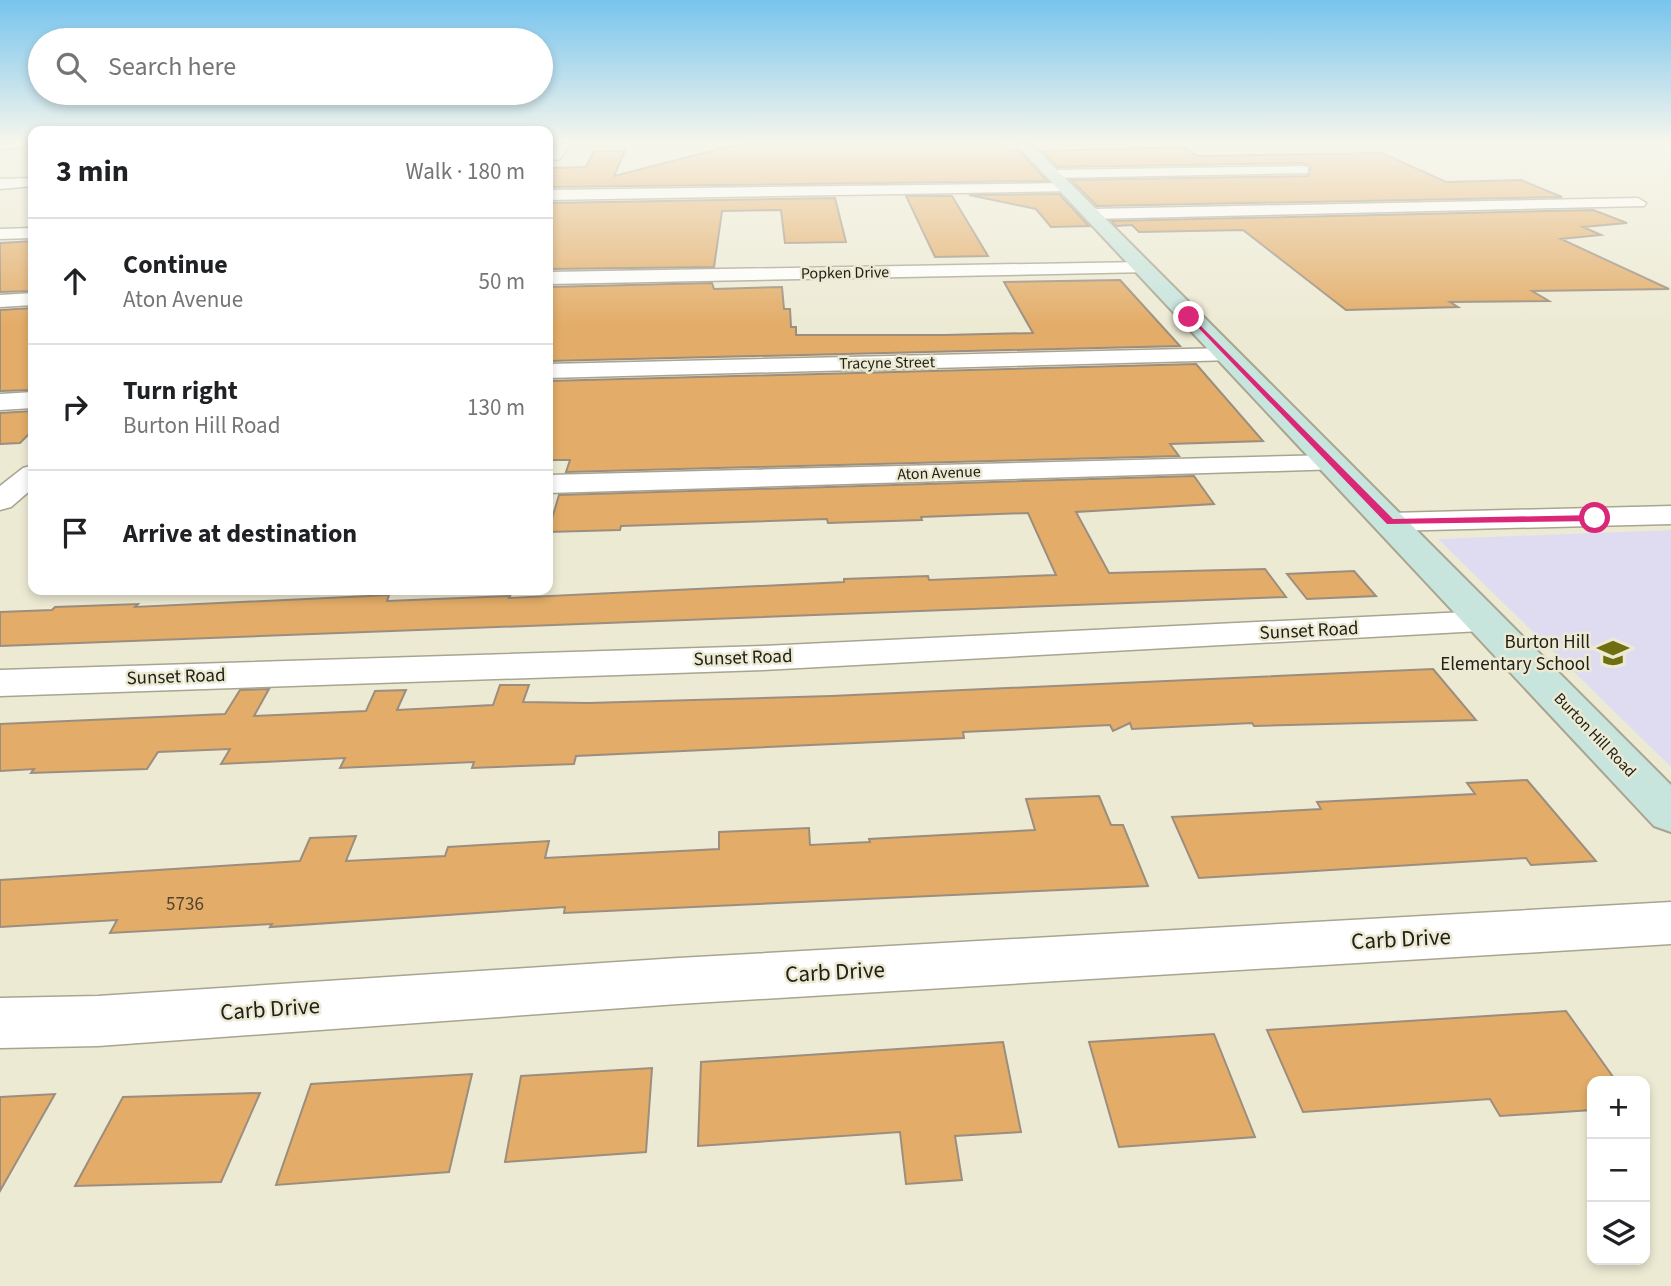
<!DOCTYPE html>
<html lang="en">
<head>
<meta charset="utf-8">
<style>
  body { margin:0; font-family:"Source Sans 3",sans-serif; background:#f6f6f6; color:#202124 }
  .controls { position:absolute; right:21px; bottom:21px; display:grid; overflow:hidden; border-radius:14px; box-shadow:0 4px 10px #0003 }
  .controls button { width:63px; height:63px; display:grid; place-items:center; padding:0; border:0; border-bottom:2px solid #e0e0e0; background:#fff; color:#202124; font:35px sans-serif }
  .stop { position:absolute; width:21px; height:21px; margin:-16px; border:5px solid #db2777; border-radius:50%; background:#fff }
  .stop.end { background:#db2777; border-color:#fff; box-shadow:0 2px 7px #0008 }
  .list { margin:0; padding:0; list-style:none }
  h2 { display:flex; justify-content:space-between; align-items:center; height:91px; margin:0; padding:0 28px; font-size:30px }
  h2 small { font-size:23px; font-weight:400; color:#757577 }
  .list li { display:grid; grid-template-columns:46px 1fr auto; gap:21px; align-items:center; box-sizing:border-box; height:126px; padding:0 28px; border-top:2px solid #e0e0e0 }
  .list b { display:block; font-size:26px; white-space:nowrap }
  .list p { margin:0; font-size:23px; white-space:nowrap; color:#757577 }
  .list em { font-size:23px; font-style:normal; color:#757577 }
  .icon { flex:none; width:38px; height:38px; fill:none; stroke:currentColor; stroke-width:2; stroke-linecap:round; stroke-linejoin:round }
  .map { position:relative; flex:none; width:1671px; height:1286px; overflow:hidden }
  .search { position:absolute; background:#fff; box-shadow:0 4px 10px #0003; left:28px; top:28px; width:525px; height:77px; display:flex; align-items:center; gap:18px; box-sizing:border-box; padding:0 24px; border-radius:38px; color:#757577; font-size:26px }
  .panel { position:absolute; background:#fff; box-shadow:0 4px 10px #0003; left:28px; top:126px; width:525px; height:469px; border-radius:14px }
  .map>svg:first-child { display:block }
</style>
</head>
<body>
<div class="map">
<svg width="1671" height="1286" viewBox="0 0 1671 1286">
  <rect width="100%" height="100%" fill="#edead4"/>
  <!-- education -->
  <path fill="#dfdcf2" d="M1671 530V767L1438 539Z"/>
  <!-- building -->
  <path fill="#e3ad69" stroke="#9c8e7e" stroke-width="2" d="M739 144H1004L1010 151H1019L1047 181 548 187V168L586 167 594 151H625L614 176Z
    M1183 147 1197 156 1382 153 1446 182 1521 180 1562 197 1097 206 1071 180 1308 176 1311 167 1303 163 1058 167 1042 151Z
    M1059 194 1089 226 1051 227 1036 209 969 195Z
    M906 196H952L988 256 935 257Z
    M835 198 846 242 785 243 781 210 722 211 714 267 548 269V203Z
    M1593 210 1627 223 1583 227 1601 235 1561 239 1669 289 1532 291 1549 301 1450 302 1458 307 1346 310 1243 230 1139 232 1132 225 1116 226 1112 221Z
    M33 241V291L0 292V243Z
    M1120 280 1180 346 548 361V287L712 283 714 289 782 287 784 309H790L791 327H796V335H944L1033 333 1004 282Z
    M33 308V390L0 391V310Z
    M1196 364 1263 441 1170 444 1179 456 566 472 570 460H548V381Z
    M33 411V430L20 443 0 444V413Z
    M1194 476 1214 504 1076 512 1109 573 1265 569 1286 597 0 646V612L52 610 55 607 138 604 135 607 389 595 387 601 510 596 509 598 844 582V579L928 576 929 580 1056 575 1028 513 921 517 922 520 828 523 827 519 621 526 620 530 548 532 559 495Z
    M1354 571 1376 596 1307 599 1287 574Z
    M1433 669 1476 720 1254 726 1252 723 1132 729 1130 723 1113 731 1110 725 963 732 964 738 576 756 574 764 472 768 474 762 340 768 345 758 221 764 230 749 158 752 147 769 31 773 34 769 0 771V724L225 714 240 690 269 689 254 716 366 711 375 691 406 690 397 710 493 705 500 685H529L523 702 588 703 831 696Z
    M1527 780 1596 861 1531 865 1526 858 1199 878 1172 817 1321 809 1317 802 1475 794 1467 783Z
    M1099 796 1111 825H1123L1148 886 564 913 565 907 270 927 272 924 110 933 117 920 0 927V880L300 861 310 838 356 836 346 861 445 856 448 847 549 841 545 858 719 849V832L809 828 810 845 870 842 869 839 1035 830 1026 799Z
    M1566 1011 1616 1081H1592V1110L1500 1116 1490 1099 1303 1112 1267 1030Z
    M1214 1034 1255 1137 1119 1147 1089 1042Z
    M1003 1042 1021 1132 955 1136 962 1180 906 1184 900 1132 698 1146 701 1062Z
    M652 1068 646 1152 505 1162 521 1076Z
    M472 1074 449 1172 276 1185 311 1084Z
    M260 1093 221 1182 75 1186 123 1097Z
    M55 1094 0 1191V1097Z"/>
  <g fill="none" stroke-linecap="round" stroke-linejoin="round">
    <defs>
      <path id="street" d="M0 144H33V146L0 149Z
        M556 144H570L560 159 555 160 548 156Z
        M1303 166 1308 167V173L1052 178 1045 174 1052 170Z
        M33 178V186L0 189V179Z
        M1066 183 1074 188 1071 191 548 200V190Z
        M1638 198 1646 203 1644 206 1091 219 1083 214 1091 209Z
        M33 228V238L0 239V229Z
        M1143 262 1150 264 1153 268 1150 272 548 284V272Z
        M33 293V305L0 307V295Z
        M1227 348 1235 350 1239 355 1235 360 548 378V364Z
        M33 392V408L0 410V394Z
        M1331 455 1341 457 1345 463 1341 469 548 493V475Z
        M33 465V488L11 507 0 510V486L23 468Z
        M1671 506V524L1390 531 1379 529 1374 522 1379 515 1390 513Z
        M1486 611 1499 614 1504 622 1499 630 763 670 0 696V670L763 646Z
        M1671 902V944L678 1004 98 1046 0 1048V998L98 996 678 958Z"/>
      <path id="secondary" d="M1016 144H1031L1671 785V832L1654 826Z"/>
    </defs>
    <!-- street casing -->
    <use href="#street" stroke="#a8a490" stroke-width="3"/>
    <!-- secondary casing -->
    <use href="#secondary" stroke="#a8a490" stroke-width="4"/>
    <!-- street -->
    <use href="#street" fill="#fff" fill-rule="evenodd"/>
    <!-- secondary -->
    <use href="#secondary" fill="#c7e4dd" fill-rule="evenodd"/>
  </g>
  <!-- sky -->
  <linearGradient id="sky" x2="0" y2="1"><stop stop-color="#77c4ee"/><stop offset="0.44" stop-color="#f7f6ec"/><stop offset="1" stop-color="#f7f6ec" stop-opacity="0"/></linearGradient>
  <rect width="1671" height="324" fill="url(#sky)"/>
  <!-- route -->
  <path fill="#db2777" d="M1187 316H1191L1393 519 1595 515 1600 518 1595 521 1387 524Z"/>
  <!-- icons -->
  <defs>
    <symbol id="school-bare" viewBox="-9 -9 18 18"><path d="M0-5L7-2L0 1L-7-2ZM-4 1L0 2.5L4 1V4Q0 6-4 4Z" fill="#6f6e10" stroke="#edead4" stroke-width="2.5" paint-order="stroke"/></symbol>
  </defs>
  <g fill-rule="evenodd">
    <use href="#school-bare" x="1591" y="631" width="44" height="44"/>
  </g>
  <g text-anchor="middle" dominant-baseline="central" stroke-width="5" stroke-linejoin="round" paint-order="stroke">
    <!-- far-street labels -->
    <g font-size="16" fill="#222119" stroke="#edead4">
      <text transform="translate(845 273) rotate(-1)">Popken Drive</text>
      <text transform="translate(887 363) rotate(-1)">Tracyne Street</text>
      <text transform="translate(939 473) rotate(-2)">Aton Avenue</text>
      <text transform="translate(1595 735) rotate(46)">Burton Hill Road</text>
    </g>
    <!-- street labels -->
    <g font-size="19" fill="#222119" stroke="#edead4">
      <text transform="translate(1309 631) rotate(-3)">Sunset Road</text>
      <text transform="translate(743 658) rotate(-2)">Sunset Road</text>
      <text transform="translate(176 677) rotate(-2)">Sunset Road</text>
    </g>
    <!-- poi labels -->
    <g font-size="19" fill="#222119" stroke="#edead4" text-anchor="end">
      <text x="1590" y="642">Burton Hill<tspan x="1590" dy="22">Elementary School</tspan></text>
    </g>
    <!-- near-number labels -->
    <g font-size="19" fill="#52442d">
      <text x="185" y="904">5736</text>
    </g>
    <!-- near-street labels -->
    <g font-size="23" fill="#222119" stroke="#edead4">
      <text transform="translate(1401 939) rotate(-3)">Carb Drive</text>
      <text transform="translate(835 972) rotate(-3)">Carb Drive</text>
      <text transform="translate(270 1009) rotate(-4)">Carb Drive</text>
    </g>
  </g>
</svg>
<div class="controls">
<button>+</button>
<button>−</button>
<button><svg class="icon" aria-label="layers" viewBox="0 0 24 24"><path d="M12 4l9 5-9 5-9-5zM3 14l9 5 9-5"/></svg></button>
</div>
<div class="stop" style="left:1595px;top:518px"></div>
<div class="stop end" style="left:1189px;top:317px"></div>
<div class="search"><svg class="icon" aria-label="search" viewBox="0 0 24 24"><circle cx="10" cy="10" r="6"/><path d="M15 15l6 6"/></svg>Search here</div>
<section class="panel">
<h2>3 min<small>Walk · 180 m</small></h2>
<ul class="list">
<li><svg class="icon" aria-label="ahead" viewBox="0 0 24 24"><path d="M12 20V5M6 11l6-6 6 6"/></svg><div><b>Continue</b><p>Aton Avenue</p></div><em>50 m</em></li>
<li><svg class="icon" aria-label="right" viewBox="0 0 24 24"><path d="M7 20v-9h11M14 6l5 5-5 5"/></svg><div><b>Turn right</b><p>Burton Hill Road</p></div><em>130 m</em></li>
<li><svg class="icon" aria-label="arrive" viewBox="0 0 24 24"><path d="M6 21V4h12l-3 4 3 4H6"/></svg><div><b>Arrive at destination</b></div></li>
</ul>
</section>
</div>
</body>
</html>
